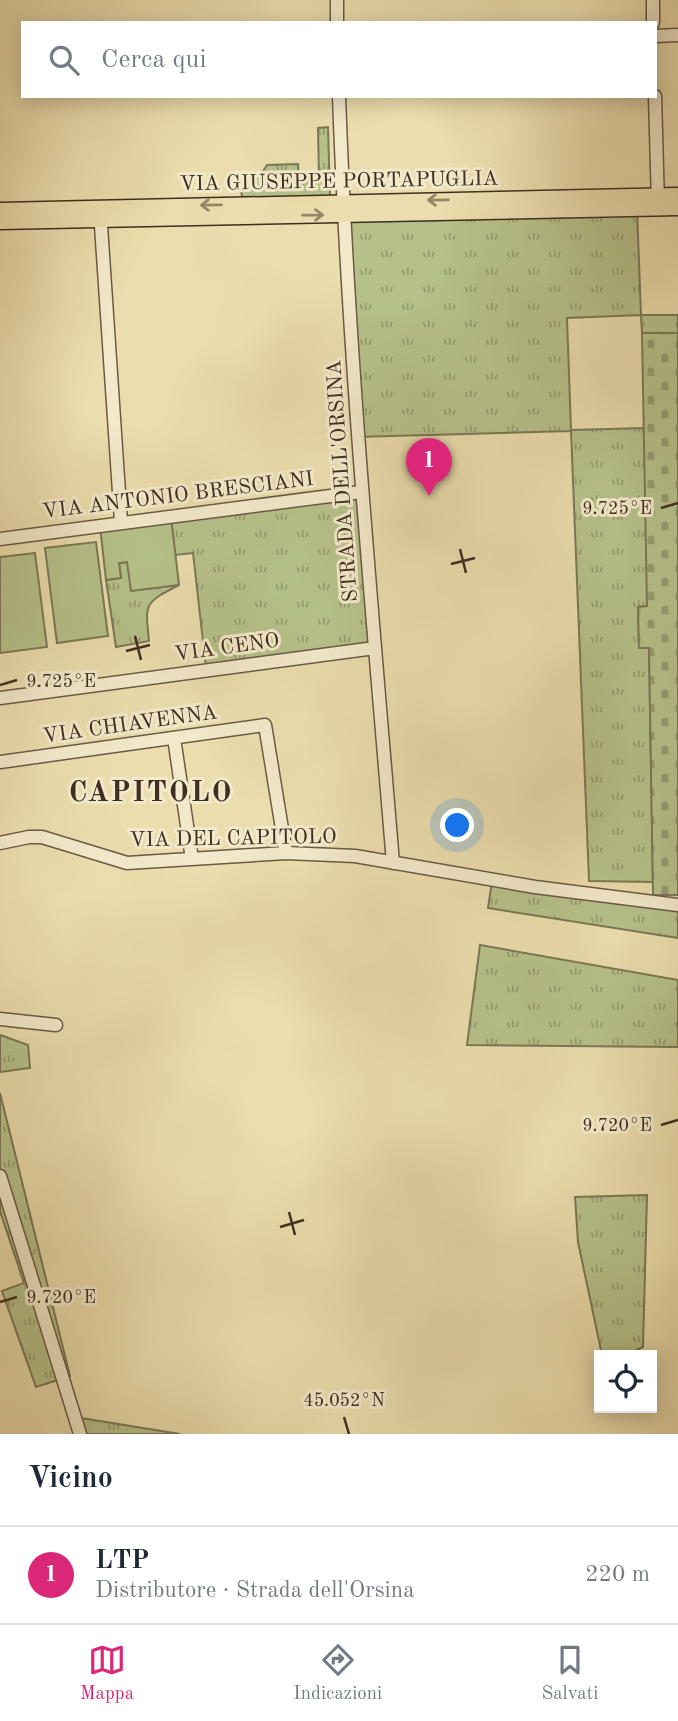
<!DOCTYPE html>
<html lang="it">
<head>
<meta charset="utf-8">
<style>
  body { margin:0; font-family:"Old Standard TT",serif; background:#f2f2f3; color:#1f2937 }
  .controls { position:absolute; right:21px; bottom:21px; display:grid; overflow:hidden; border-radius:0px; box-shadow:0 4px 18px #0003 }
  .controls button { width:63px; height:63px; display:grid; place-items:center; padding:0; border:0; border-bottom:2px solid #e0e1e3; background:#fff; color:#1f2937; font:35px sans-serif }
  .you { position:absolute; left:458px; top:826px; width:24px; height:24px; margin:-18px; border:5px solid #fff; border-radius:50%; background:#1a73e8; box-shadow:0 0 0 10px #1a73e833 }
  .badge { display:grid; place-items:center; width:46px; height:46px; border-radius:50%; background:#db2777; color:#fff; font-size:23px; font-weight:700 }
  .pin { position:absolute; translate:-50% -58px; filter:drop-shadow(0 2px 4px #0008) }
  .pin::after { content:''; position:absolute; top:37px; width:24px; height:21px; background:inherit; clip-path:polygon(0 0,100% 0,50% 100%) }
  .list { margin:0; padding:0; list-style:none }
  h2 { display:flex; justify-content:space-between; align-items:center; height:91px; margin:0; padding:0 28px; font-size:30px }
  h2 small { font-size:23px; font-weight:400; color:#747a83 }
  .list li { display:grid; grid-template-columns:46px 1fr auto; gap:21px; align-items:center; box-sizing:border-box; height:98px; padding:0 28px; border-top:2px solid #e0e1e3 }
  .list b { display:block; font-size:26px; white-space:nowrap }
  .list p { margin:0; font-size:23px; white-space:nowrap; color:#747a83 }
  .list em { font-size:23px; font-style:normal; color:#747a83 }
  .icon { flex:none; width:38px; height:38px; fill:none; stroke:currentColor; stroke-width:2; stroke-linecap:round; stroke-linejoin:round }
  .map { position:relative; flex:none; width:678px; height:1434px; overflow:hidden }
  .search { position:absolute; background:#fff; box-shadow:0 4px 18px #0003; left:21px; right:21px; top:21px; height:77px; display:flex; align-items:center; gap:18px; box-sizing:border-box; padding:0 24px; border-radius:0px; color:#747a83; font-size:26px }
  .sheet { height:189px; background:#fff }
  nav { display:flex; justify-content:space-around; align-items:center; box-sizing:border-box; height:98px; border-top:2px solid #e0e1e3; background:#fff; font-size:19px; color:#747a83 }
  nav a { display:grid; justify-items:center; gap:4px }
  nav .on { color:#db2777 }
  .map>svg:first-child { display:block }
</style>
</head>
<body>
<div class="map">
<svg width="678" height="1434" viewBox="0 0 678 1434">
  <defs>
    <pattern id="grass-tufts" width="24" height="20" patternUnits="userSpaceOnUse" patternTransform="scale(1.75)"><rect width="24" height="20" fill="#b6c18a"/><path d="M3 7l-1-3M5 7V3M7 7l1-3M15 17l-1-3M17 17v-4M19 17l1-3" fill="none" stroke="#959d70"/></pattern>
    <pattern id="cemetery-stones" width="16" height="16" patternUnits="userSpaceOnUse" patternTransform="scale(1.75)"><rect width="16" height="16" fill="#b6c18a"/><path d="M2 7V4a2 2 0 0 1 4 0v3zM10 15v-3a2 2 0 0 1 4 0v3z" fill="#959d70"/></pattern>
  </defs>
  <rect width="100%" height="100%" fill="#ebddad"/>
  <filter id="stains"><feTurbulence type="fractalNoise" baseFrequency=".00286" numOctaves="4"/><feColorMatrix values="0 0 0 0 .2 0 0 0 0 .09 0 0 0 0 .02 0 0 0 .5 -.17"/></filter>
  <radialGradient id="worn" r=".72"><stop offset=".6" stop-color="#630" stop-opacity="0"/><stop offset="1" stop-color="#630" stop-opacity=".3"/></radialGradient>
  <!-- grass -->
  <path fill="url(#grass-tufts)" stroke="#7b7856" stroke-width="2" d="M328 127 330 196 242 198 240 177 260 176 267 165 298 164 299 181 319 180 318 128Z
    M637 209 641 315H678V333H642L641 315 567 318 571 430 646 428 647 606 638 607 639 648H649L653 882 589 881 571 431 357 437 344 216Z
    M361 493 375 648 206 668 193 553 175 555 171 517Z
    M128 562 131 591 179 585C144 603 145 603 149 641L116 647 106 580 121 578 119 563Z
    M492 881 678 903V938L488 908Z
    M480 945 678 980V1047L467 1045Z
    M0 1035 28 1045 30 1068 0 1072Z
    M0 1093 70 1376 36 1387 2 1291 24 1283 0 1211Z
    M647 1195 643 1347 626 1355H602L578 1242 575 1197Z
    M81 1418 180 1434H85Z"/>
  <!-- cemetery -->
  <path fill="url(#cemetery-stones)" stroke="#7b7856" stroke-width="2" d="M642 333H678V895H653L649 648H639L638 607 647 606Z"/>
  <!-- garden -->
  <path fill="#b6c18a" stroke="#7b7856" stroke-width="2" d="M171 517 179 585 131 591 127 562 119 563 121 578 106 580 100 526Z
    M96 542 108 636 57 643 45 548Z
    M35 553 47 647 0 653V557Z"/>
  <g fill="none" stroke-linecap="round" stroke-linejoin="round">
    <defs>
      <path id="minor" d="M337 0V23
        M653 0V23
        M655 36 678 35
        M339 96C348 353 372 608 393 863
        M655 96 658 204
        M100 211 121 522
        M0 539 361 492
        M0 698 375 648
        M174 738 192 859
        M0 762 265 725 286 853
        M0 843 29 837H42L127 863 286 853 355 856 535 887 678 905
        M0 1019 56 1025
        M0 1176 80 1434"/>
      <path id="major" d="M0 210 678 195
        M0 222 678 208"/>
    </defs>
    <!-- minor casing -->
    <use href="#minor" stroke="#6b5a46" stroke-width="15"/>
    <!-- major casing -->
    <use href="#major" stroke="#402e23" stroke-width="17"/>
    <!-- minor -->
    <use href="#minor" stroke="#f2e9ca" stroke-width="12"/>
    <!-- major -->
    <use href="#major" stroke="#ebddad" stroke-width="14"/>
  </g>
  <!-- one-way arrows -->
  <defs><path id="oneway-shaft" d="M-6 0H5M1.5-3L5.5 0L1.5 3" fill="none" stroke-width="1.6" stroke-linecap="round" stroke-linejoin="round" transform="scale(1.75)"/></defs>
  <g stroke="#968668">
    <use href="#oneway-shaft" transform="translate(438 200) rotate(179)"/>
    <use href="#oneway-shaft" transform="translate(211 205) rotate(179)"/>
    <use href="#oneway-shaft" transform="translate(313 215) rotate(-1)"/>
  </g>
  <!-- ticks -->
  <path fill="none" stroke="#402e23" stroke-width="2.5" d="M661 508 678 503M460 549 466 573M451 564 475 558M135 636 141 660M126 651 150 645M0 685 17 680M661 1125 678 1120M289 1212 295 1235M280 1227 304 1220M0 1302 17 1297M344 1417 349 1434"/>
  <g text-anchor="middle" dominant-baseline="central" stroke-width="6" stroke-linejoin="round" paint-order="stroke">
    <!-- street labels -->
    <g font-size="21" fill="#402e23" stroke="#f2e9ca">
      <text transform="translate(339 182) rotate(-1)">VIA GIUSEPPE PORTAPUGLIA</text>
      <text transform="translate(343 481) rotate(-94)">STRADA DELL'ORSINA</text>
      <text transform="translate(178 496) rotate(-7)">VIA ANTONIO BRESCIANI</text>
      <text transform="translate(227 648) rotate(-8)">VIA CENO</text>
      <text transform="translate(130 725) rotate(-8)">VIA CHIAVENNA</text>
      <text transform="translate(233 839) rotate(-1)">VIA DEL CAPITOLO</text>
    </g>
    <!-- district labels -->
    <g font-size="28" font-weight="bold" letter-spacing="2" fill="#402e23" stroke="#f2e9ca">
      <text x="151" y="794">CAPITOLO</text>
    </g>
  </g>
  <g font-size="18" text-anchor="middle" fill="#402e23" stroke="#f2e9ca" stroke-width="6" stroke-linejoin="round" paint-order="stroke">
    <text x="617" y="514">9.725°E</text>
    <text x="61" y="687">9.725°E</text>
    <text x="617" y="1131">9.720°E</text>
    <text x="61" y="1303">9.720°E</text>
    <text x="344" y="1406">45.052°N</text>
  </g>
  <rect width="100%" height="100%" filter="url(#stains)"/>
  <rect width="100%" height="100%" fill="url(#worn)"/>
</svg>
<div class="controls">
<button><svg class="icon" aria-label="locate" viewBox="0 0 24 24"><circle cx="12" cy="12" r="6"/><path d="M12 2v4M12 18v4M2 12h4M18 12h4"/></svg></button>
</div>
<div class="you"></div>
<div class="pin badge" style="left:429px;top:496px">1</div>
<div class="search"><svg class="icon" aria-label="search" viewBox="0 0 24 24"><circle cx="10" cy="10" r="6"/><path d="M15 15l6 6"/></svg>Cerca qui</div>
</div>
<section class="sheet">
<h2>Vicino<small></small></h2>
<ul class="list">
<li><span class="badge">1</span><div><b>LTP</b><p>Distributore · Strada dell'Orsina</p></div><em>220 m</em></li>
</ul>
</section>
<nav>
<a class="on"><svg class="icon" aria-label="map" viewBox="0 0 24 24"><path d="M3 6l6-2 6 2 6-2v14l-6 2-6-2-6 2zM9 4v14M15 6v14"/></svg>Mappa</a>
<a><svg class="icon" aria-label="directions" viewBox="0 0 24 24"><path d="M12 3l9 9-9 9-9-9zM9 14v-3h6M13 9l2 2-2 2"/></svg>Indicazioni</a>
<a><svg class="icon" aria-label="saved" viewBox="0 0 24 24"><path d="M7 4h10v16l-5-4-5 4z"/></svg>Salvati</a>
</nav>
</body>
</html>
